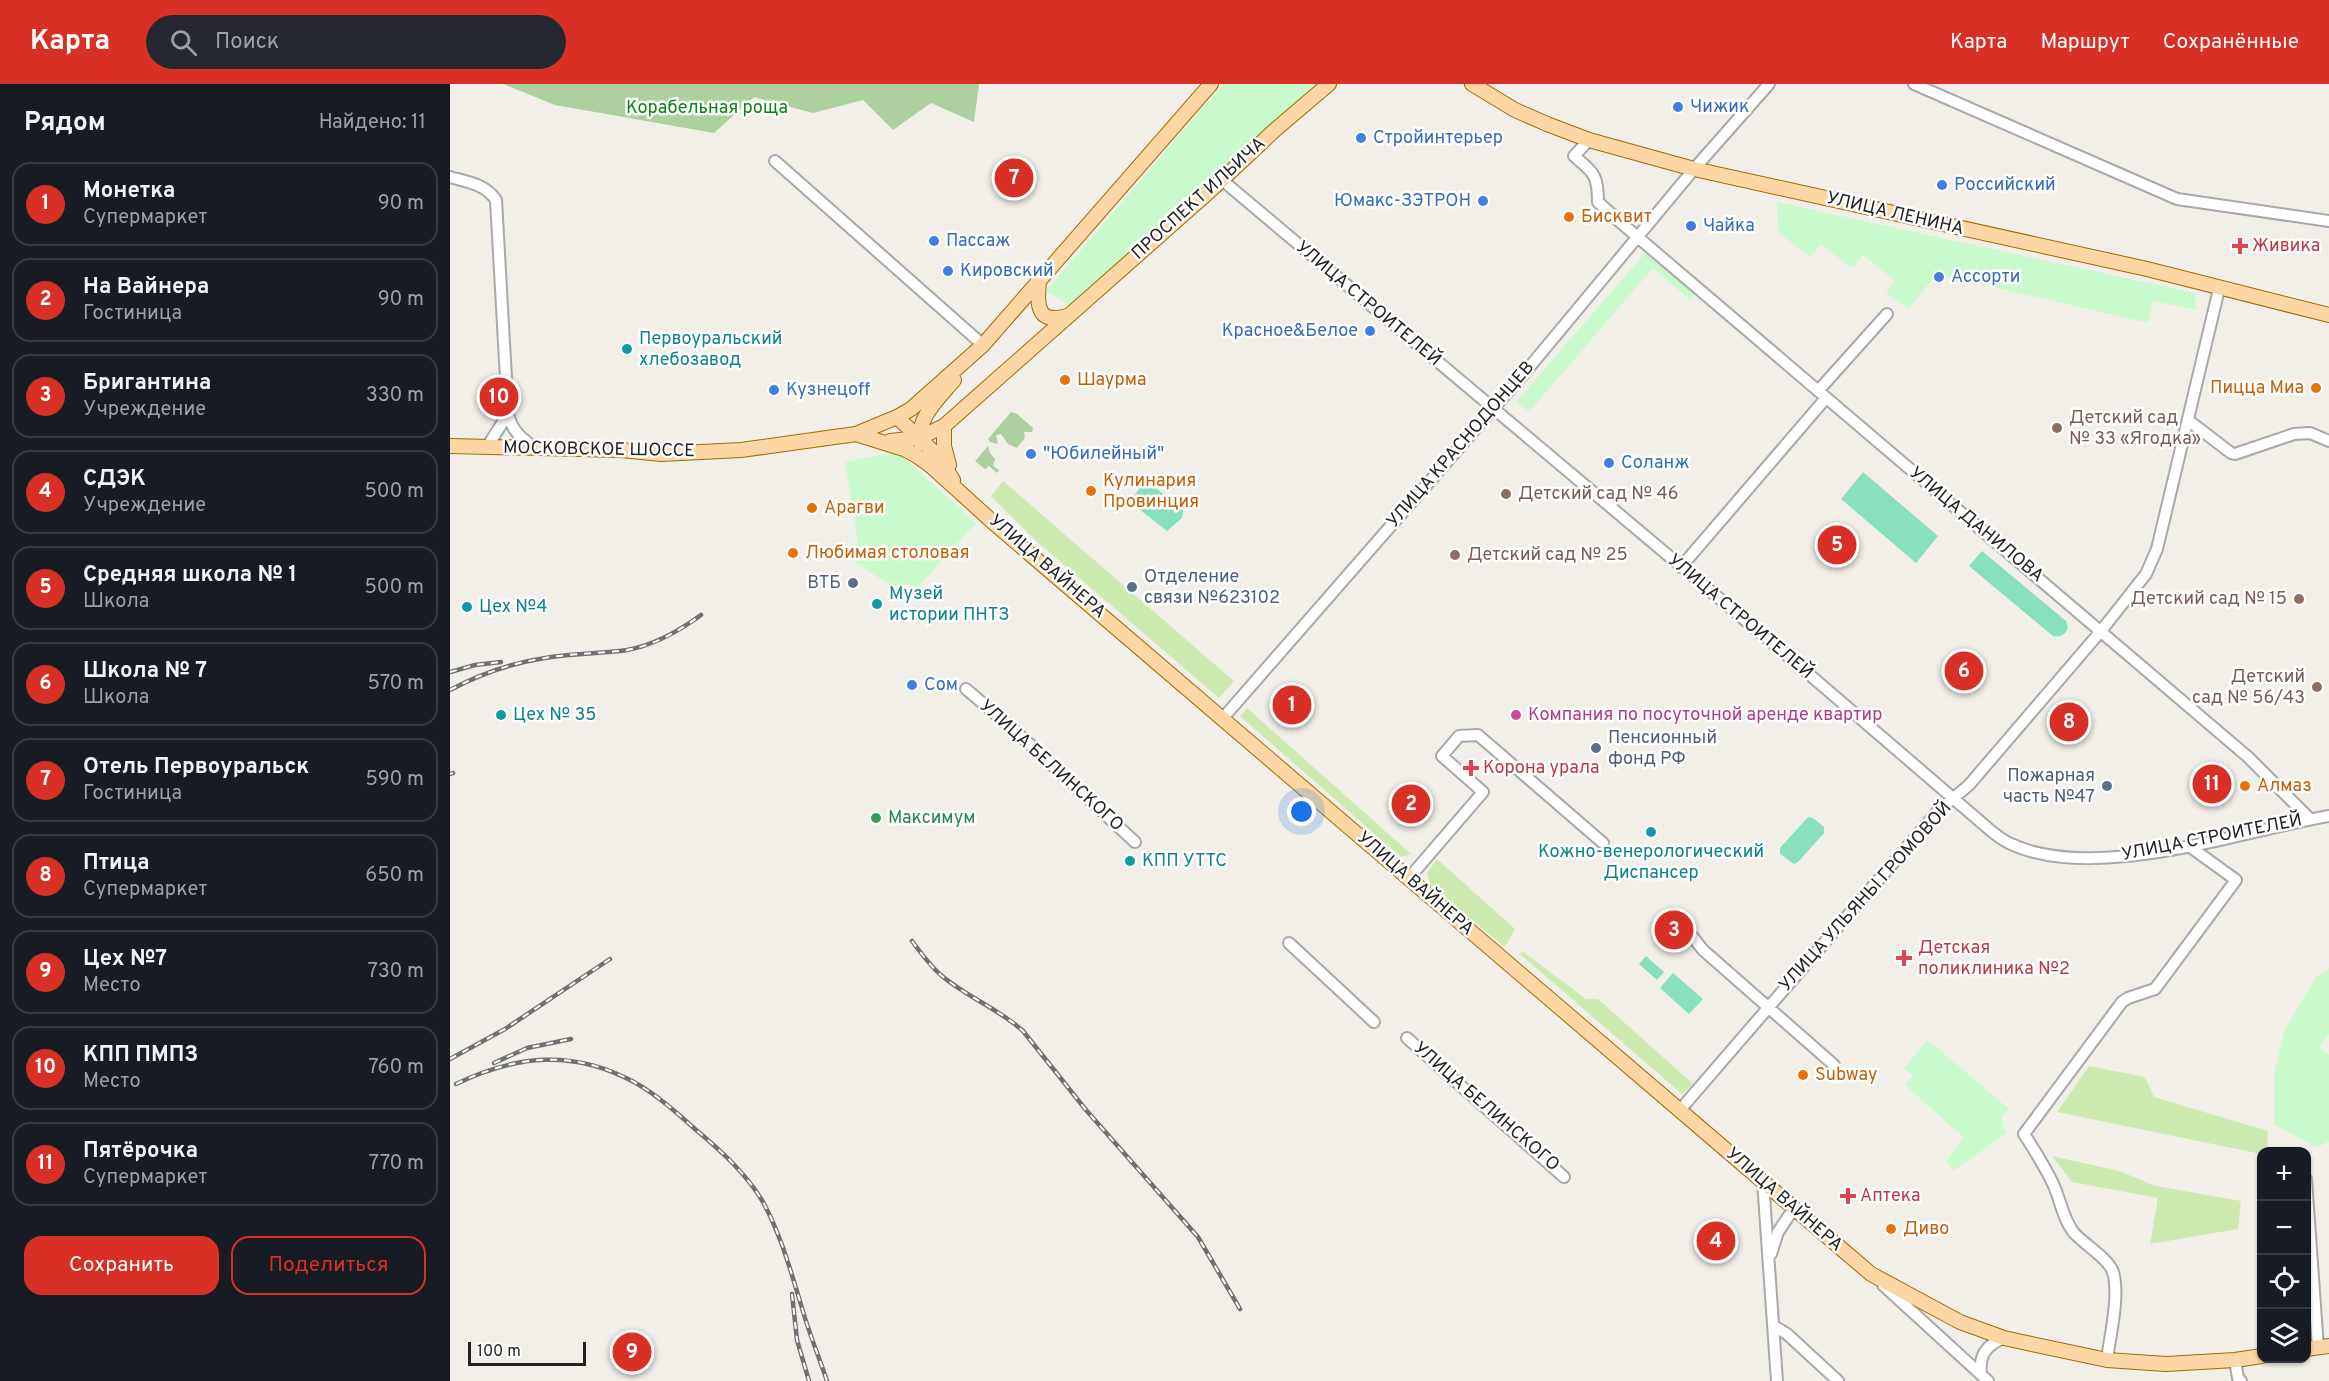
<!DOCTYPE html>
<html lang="ru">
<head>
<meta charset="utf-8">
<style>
  body { margin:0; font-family:Overpass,sans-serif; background:#242831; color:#f1f3f6 }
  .controls { position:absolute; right:18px; bottom:18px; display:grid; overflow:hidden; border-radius:12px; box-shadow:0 2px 4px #0004 }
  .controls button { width:54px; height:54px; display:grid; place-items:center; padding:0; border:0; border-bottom:2px solid #363941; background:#171b24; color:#f1f3f6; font:30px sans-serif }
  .scale { position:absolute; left:18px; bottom:15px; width:118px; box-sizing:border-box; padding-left:6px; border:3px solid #222; border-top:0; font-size:16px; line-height:21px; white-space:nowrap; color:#222; -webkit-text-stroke:4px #fff; paint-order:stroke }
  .you { position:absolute; left:852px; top:728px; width:21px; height:21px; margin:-15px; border:4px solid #fff; border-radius:50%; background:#1a73e8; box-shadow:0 0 0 9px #1a73e833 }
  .badge { display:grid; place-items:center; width:39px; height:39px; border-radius:50%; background:#d93025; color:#fff; font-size:20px; font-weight:700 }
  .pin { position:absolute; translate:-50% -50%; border:3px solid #fff; box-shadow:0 2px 6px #0006 }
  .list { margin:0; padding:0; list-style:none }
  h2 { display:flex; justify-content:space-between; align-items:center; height:78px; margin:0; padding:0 24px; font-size:26px }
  h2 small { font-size:20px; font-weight:400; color:#9ea1a6 }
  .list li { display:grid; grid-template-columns:39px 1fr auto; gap:18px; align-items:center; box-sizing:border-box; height:84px; margin:0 12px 12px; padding:0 12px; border:2px solid #363941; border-radius:18px }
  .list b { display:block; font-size:22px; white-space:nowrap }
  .list p { margin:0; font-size:20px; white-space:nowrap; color:#9ea1a6 }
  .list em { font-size:20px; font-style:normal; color:#9ea1a6 }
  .actions { display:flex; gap:12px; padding:18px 24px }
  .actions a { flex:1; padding:14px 0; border:2px solid #d93025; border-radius:18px; text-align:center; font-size:21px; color:#d93025 }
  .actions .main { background:#d93025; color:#fff }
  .icon { flex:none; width:33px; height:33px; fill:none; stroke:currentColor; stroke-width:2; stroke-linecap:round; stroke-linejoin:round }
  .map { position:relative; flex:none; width:1879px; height:1297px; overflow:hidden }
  header { display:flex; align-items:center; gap:36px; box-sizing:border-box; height:84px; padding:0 30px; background:#d93025; color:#fff }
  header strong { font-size:28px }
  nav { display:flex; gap:33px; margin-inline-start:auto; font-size:21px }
  .search { width:420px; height:54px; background:#242831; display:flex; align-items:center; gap:15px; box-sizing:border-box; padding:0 21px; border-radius:33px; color:#9ea1a6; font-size:22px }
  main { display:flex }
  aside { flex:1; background:#171b24 }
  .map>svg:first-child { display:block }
</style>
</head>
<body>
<header>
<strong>Карта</strong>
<div class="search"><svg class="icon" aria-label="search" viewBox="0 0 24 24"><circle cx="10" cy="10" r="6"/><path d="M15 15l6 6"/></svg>Поиск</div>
<nav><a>Карта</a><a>Маршрут</a><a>Сохранённые</a></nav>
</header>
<main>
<aside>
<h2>Рядом<small>Найдено: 11</small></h2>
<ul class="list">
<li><span class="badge">1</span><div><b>Монетка</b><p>Супермаркет</p></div><em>90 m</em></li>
<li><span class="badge">2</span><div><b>На Вайнера</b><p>Гостиница</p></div><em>90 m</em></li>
<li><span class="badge">3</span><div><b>Бригантина</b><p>Учреждение</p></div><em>330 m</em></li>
<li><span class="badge">4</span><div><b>СДЭК</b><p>Учреждение</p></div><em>500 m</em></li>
<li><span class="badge">5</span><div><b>Средняя школа № 1</b><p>Школа</p></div><em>500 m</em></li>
<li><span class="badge">6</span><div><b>Школа № 7</b><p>Школа</p></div><em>570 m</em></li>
<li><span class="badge">7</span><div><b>Отель Первоуральск</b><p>Гостиница</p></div><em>590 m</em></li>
<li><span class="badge">8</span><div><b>Птица</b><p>Супермаркет</p></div><em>650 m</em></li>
<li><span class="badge">9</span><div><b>Цех №7</b><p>Место</p></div><em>730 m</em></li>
<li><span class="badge">10</span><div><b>КПП ПМПЗ</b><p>Место</p></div><em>760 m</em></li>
<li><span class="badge">11</span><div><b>Пятёрочка</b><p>Супермаркет</p></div><em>770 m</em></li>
</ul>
<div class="actions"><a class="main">Сохранить</a><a>Поделиться</a></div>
</aside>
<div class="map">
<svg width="1879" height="1297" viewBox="0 0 1879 1297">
  <rect width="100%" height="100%" fill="#f2efe9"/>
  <!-- grass -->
  <path fill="#cdebb0" d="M553 397 784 597 769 614 584 455 541 412Z
    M797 624 961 770 951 773 790 632Z
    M987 775 1065 845 1055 863 981 803 977 789Z
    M1072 867 1136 915H1148L1243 1000 1232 1010 1070 870Z
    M1639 982 1695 993 1704 1013 1818 1047 1817 1067 1812 1068 1811 1070 1607 1028Z
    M1602 1072 1669 1087 1706 1102 1791 1117 1788 1145 1700 1160 1708 1114 1622 1098Z"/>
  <!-- forest -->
  <path fill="#add19e" d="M53 0H529L524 38 481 19 443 46 413 16 363 29 304 13 264 49 105 21Z
    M561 328 567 330 583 344 582 348H574L575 354 567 364 558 360 551 350 546 351 548 360 540 358 538 355Z
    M538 362 540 369 545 375 543 382 549 386 547 389 539 382 535 385 525 377Z"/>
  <!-- park -->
  <path fill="#c8facc" d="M773 0H869L620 221 596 207Z
    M1327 118 1745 209 1746 226 1703 217 1698 239 1487 190 1458 225 1436 209 1445 197 1413 171 1404 182 1400 183 1371 160 1362 171 1358 172 1328 148Z
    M1196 168 1246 208 1240 216 1203 184 1079 328 1066 318Z
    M448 368 526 439 465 506 458 499 445 504 415 485 400 473 408 458 395 378Z
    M1879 884V950L1869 963 1879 971V1057L1867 1064 1824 1040V990L1835 946 1866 893Z
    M1478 956 1559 1025 1551 1033 1556 1049 1503 1087 1497 1077 1513 1053 1455 1001 1463 992 1454 984Z"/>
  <!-- pitch -->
  <path fill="#88e0be" d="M1413 388 1488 452 1466 479 1391 415Z
    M697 400 702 401 733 426 732 434 717 447 685 422 682 416C686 409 689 402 697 400Z
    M1532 467 1616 537 1618 544C1615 551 1611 553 1603 552L1519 482Z
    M1358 733 1363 734 1374 743V749L1348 778 1344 780 1330 770V764Z
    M1196 872 1214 888 1207 896 1189 880Z
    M1223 889 1253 915 1239 930 1210 904Z"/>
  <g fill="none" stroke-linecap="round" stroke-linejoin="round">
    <defs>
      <path id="minor" d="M1464 0 1727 115 1879 137
        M1139 56 1124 72C1144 89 1148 91 1148 118L1170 138 1798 673 1860 735
        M325 77 533 261
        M0 93C18 98 35 100 46 116L58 330C62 347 71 354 85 364
        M772 96 1346 579 1540 746C1546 751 1552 756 1559 759 1642 800 1791 747 1879 732
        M1368 307 1437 230
        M1738 336 1781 369 1785 370 1844 350 1860 349 1879 357
        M37 363 58 330
        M1231 483 1376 314
        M516 605 562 644 685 758
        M773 634 1077 286 1244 85 1319 0
        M959 794 1033 708 992 672 1009 652 1028 651 1153 759
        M1224 835 1238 847 1253 866 1384 981
        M839 859 924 938
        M957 954 1114 1093
        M1230 1026 1488 727 1519 701 1651 547 1696 490 1707 465 1769 205
        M1856 1095 1868 1264
        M1313 1097 1327 1297
        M1321 1170 1328 1148 1344 1124
        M1433 1201 1538 1297
        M1324 1242 1337 1250 1388 1297
        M1657 1276C1660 1251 1670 1212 1663 1188 1659 1175 1634 1160 1624 1149 1613 1135 1611 1118 1604 1102 1596 1084 1585 1067 1574 1050L1672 918 1678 914 1705 905 1786 796 1739 762
        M1785 1276 1788 1294 1791 1297
        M1531 1290C1529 1271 1536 1261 1554 1254"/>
      <path id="major" d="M1022 0 1065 26 1097 40 1139 56 1244 85 1697 185 1879 231
        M589 198C586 225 589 241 620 231
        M447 333 488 372 503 396
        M494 342V362L499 381
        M406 350 454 365 467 372 481 382 546 441 1421 1190 1510 1238 1554 1254 1577 1259 1657 1276 1716 1280 1785 1276 1812 1272
        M440 357 469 354 494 342 761 106 826 45 879 0
        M471 359C465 335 490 313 504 296
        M0 362 171 366 211 370 291 366 406 350 447 333 461 325 533 261 761 0
        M1856 1265 1879 1262"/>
    </defs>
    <!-- minor casing -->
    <use href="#minor" stroke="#a9a9a9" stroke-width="14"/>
    <!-- major casing -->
    <use href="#major" stroke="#a06b00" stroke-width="16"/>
    <!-- minor -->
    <use href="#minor" stroke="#fff" stroke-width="10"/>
    <!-- major -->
    <use href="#major" stroke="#fcd6a4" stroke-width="14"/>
    <defs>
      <path id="rail" d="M0 588 25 581 51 578
        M0 606C30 590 62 579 95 574 122 569 150 570 177 566 205 561 229 547 251 531
        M0 690 3 689
        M462 857C471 869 480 882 492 892 517 913 549 925 573 947L636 1026 748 1153 790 1225
        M0 975 55 945 160 875
        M44 979 77 964 121 955
        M6 1000C66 971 123 965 184 998 207 1011 226 1028 245 1045 270 1066 296 1089 313 1118 331 1151 341 1188 352 1224 359 1249 369 1273 377 1297
        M342 1210 347 1256 359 1297"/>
    </defs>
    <!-- rail casing -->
    <use href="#rail" stroke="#707070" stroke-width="4.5"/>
    <!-- rail -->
    <use href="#rail" stroke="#fff" stroke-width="2" stroke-dasharray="7" stroke-linecap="butt"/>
  </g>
  <!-- markers -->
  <g fill="#3f7fe0" stroke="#fff" stroke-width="2">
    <circle cx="1228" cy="23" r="6"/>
    <circle cx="911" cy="54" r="6"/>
    <circle cx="1492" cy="101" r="6"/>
    <circle cx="1033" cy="117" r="6"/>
    <circle cx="1241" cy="142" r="6"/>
    <circle cx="484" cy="157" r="6"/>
    <circle cx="498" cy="187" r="6"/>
    <circle cx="1489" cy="193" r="6"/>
    <circle cx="920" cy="247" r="6"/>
    <circle cx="324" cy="306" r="6"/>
    <circle cx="581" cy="370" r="6"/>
    <circle cx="1159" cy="379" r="6"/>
    <circle cx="462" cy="601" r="6"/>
  </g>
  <g fill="#e8710a" stroke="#fff" stroke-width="2">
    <circle cx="1119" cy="133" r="6"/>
    <circle cx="615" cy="296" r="6"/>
    <circle cx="1866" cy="304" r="6"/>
    <circle cx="641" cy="407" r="6"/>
    <circle cx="362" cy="424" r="6"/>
    <circle cx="343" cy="469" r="6"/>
    <circle cx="1795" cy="702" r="6"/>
    <circle cx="1353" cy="991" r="6"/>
    <circle cx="1441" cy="1145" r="6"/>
  </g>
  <g fill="#e0444e" stroke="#fff" stroke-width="2">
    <path d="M1787 153h6v6h6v6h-6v6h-6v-6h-6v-6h6z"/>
    <path d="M1018 675h6v6h6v6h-6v6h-6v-6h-6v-6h6z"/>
    <path d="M1451 865h6v6h6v6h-6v6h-6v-6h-6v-6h6z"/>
    <path d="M1395 1103h6v6h6v6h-6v6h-6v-6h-6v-6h6z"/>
  </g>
  <g fill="#0f9aa8" stroke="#fff" stroke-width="2">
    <circle cx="177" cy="265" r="6"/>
    <circle cx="427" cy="520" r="6"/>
    <circle cx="17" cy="523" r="6"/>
    <circle cx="51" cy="631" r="6"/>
    <circle cx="1201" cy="748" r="6"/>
    <circle cx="680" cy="777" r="6"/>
  </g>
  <g fill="#8d6e63" stroke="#fff" stroke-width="2">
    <circle cx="1607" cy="344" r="6"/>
    <circle cx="1056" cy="410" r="6"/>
    <circle cx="1005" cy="471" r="6"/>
    <circle cx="1849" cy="515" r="6"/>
    <circle cx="1867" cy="603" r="6"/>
  </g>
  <g fill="#5c6f8a" stroke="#fff" stroke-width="2">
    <circle cx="403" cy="499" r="6"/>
    <circle cx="682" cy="503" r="6"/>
    <circle cx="1146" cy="664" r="6"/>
    <circle cx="1657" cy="702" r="6"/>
  </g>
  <circle fill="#d1479c" stroke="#fff" stroke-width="2" cx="1066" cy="631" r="6"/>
  <circle fill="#2e9e5b" stroke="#fff" stroke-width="2" cx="426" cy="734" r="6"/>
  <g text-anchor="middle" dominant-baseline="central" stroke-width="5" stroke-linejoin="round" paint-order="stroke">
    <!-- shop labels -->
    <g font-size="18" fill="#366cbe" stroke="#fff" text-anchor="start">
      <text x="1240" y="23">Чижик</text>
      <text x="923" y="54">Стройинтерьер</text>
      <text x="1504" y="101">Российский</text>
      <text x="1021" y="117" text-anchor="end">Юмакс-ЗЭТРОН</text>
      <text x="1253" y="142">Чайка</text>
      <text x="496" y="157">Пассаж</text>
      <text x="510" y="187">Кировский</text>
      <text x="1501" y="193">Ассорти</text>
      <text x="908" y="247" text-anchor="end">Красное&amp;Белое</text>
      <text x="336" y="306">Кузнецoff</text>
      <text x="593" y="370">"Юбилейный"</text>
      <text x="1171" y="379">Соланж</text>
      <text x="474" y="601">Сом</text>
    </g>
    <!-- park labels -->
    <g font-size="18" fill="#0c8416" stroke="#fff">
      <text x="257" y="24">Корабельная роща</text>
    </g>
    <!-- street labels -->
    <g font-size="18" fill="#222" stroke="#fff">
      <text transform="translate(749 115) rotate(-42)">ПРОСПЕКТ ИЛЬИЧА</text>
      <text transform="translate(1445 130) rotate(13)">УЛИЦА ЛЕНИНА</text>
      <text transform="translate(918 220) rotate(40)">УЛИЦА СТРОИТЕЛЕЙ</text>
      <text transform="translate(1011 361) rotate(-49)">УЛИЦА КРАСНОДОНЦЕВ</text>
      <text transform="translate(149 366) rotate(1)">МОСКОВСКОЕ ШОССЕ</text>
      <text transform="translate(1526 441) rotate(40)">УЛИЦА ДАНИЛОВА</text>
      <text transform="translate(597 483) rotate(41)">УЛИЦА ВАЙНЕРА</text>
      <text transform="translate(1290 533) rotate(40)">УЛИЦА СТРОИТЕЛЕЙ</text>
      <text transform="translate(601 682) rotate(42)">УЛИЦА БЕЛИНСКОГО</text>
      <text transform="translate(1762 754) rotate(-11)">УЛИЦА СТРОИТЕЛЕЙ</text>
      <text transform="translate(965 800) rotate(41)">УЛИЦА ВАЙНЕРА</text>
      <text transform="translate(1416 813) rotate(-48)">УЛИЦА УЛЬЯНЫ ГРОМОВОЙ</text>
      <text transform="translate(1036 1023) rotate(41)">УЛИЦА БЕЛИНСКОГО</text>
      <text transform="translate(1334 1116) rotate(41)">УЛИЦА ВАЙНЕРА</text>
    </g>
    <!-- food labels -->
    <g font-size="18" fill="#c56008" stroke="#fff" text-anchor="start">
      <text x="1131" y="133">Бисквит</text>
      <text x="627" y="296">Шаурма</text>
      <text x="1854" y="304" text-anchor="end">Пицца Миа</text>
      <text x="653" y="397">Кулинария<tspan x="653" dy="21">Провинция</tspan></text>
      <text x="374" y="424">Арагви</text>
      <text x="355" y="469">Любимая столовая</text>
      <text x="1807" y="702">Алмаз</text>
      <text x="1365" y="991">Subway</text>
      <text x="1453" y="1145">Диво</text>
    </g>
    <!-- health labels -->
    <g font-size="18" fill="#be3a42" stroke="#fff" text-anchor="start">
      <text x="1802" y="162">Живика</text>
      <text x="1033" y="684">Корона урала</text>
      <text x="1468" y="864">Детская<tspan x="1468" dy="21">поликлиника №2</tspan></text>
      <text x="1410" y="1112">Аптека</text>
    </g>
    <!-- culture labels -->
    <g font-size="18" fill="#0d838f" stroke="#fff" text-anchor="start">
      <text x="189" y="255">Первоуральский<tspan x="189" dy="21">хлебозавод</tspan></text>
      <text x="439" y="510">Музей<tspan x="439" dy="21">истории ПНТЗ</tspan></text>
      <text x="29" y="523">Цех №4</text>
      <text x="63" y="631">Цех № 35</text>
      <text x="1201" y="768" text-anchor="middle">Кожно-венерологический<tspan x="1201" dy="21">Диспансер</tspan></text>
      <text x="692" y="777">КПП УТТС</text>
    </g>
    <!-- education labels -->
    <g font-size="18" fill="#785e54" stroke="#fff" text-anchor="start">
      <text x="1619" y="334">Детский сад<tspan x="1619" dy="21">№ 33 «Ягодка»</tspan></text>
      <text x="1068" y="410">Детский сад № 46</text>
      <text x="1017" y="471">Детский сад № 25</text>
      <text x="1837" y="515" text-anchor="end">Детский сад № 15</text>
      <text x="1855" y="593" text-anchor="end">Детский<tspan x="1855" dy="21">сад № 56/43</tspan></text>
    </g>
    <!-- service labels -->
    <g font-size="18" fill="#4e5e75" stroke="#fff" text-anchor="start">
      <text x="694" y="493">Отделение<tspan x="694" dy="21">связи №623102</tspan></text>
      <text x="391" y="499" text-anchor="end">ВТБ</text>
      <text x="1158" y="654">Пенсионный<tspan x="1158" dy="21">фонд РФ</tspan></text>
      <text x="1645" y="692" text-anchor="end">Пожарная<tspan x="1645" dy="21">часть №47</tspan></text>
    </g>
    <!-- hotel labels -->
    <g font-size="18" fill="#b23c85" stroke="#fff" text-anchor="start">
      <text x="1078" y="631">Компания по посуточной аренде квартир</text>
    </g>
    <!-- leisure labels -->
    <g font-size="18" fill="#27864d" stroke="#fff" text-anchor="start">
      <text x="438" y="734">Максимум</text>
    </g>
  </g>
</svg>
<div class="controls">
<button>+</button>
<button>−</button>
<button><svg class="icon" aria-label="locate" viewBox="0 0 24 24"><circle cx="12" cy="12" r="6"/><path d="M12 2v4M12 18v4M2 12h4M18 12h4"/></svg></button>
<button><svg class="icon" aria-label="layers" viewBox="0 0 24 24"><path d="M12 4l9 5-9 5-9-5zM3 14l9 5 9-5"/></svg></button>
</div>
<div class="scale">100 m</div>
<div class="you"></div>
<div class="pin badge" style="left:842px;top:621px">1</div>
<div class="pin badge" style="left:961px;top:720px">2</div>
<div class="pin badge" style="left:1224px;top:846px">3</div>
<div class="pin badge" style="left:1266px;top:1157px">4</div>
<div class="pin badge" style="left:1387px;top:461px">5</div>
<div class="pin badge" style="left:1514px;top:587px">6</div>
<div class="pin badge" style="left:564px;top:94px">7</div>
<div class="pin badge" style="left:1619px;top:638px">8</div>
<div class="pin badge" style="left:182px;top:1268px">9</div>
<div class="pin badge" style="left:49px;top:313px">10</div>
<div class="pin badge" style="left:1762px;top:700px">11</div>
</div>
</main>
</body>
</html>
